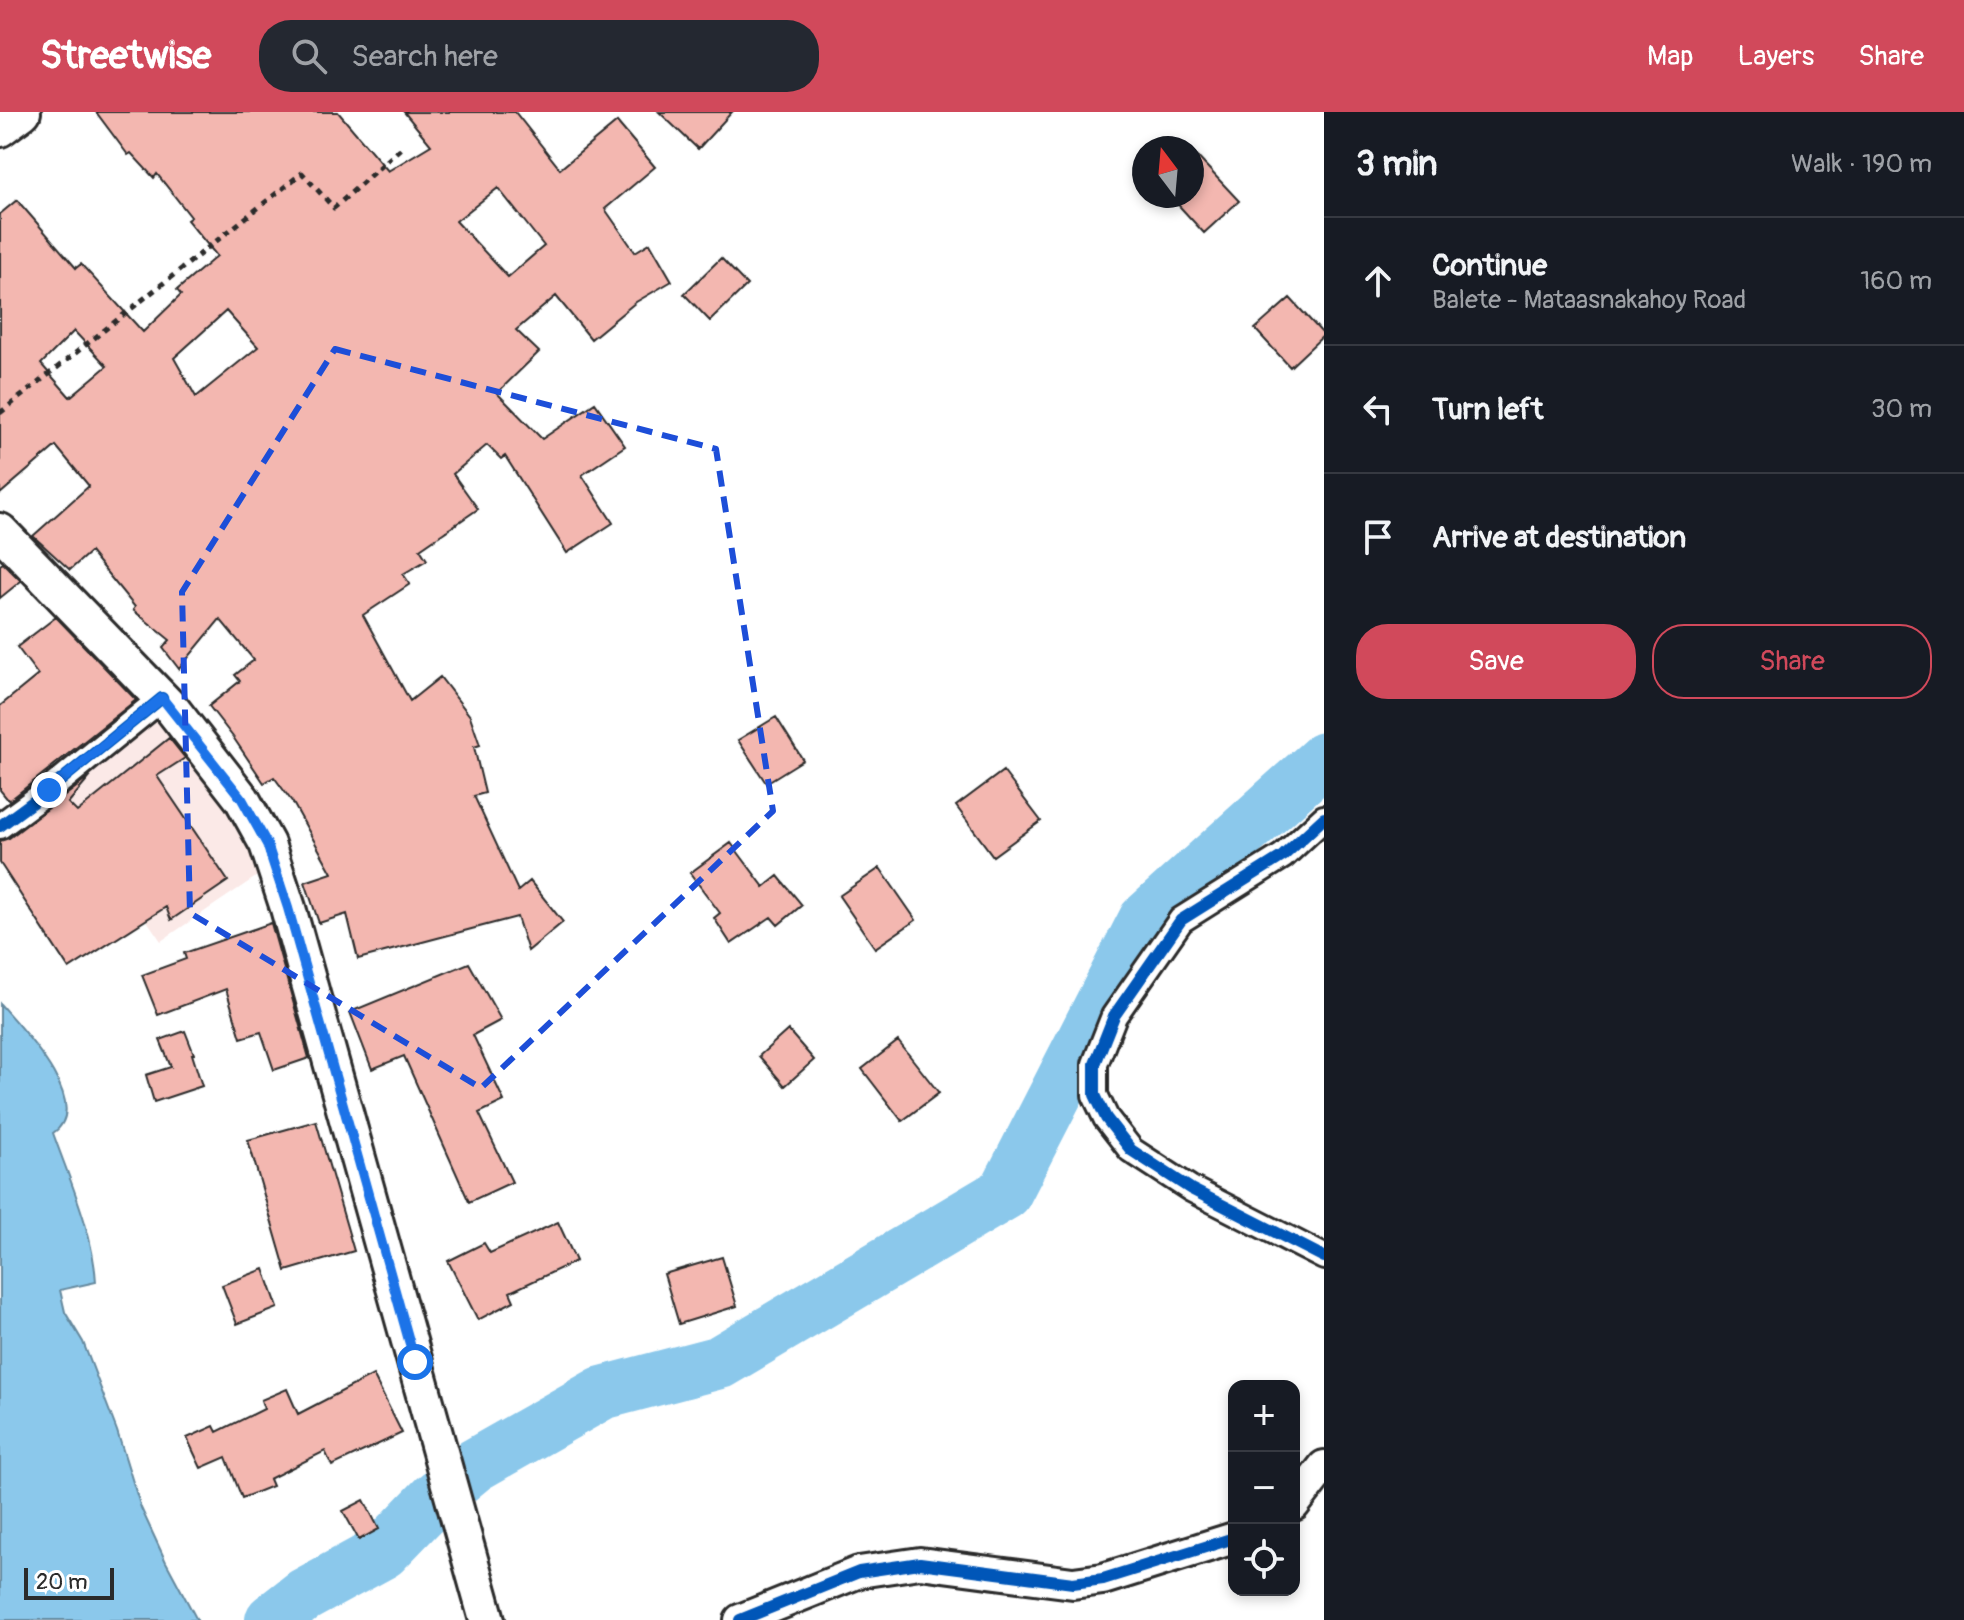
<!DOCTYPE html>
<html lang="en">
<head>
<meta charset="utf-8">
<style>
  body { margin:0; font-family:Pangolin,sans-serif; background:#242831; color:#f1f3f6 }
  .controls { position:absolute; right:24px; bottom:24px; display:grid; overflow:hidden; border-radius:16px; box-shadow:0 4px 12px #0003 }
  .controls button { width:72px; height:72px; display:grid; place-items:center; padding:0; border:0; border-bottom:2px solid #363941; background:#171b24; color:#f1f3f6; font:40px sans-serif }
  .compass { position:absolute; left:1132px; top:24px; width:72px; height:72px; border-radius:50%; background:#171b24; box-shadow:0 4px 12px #0003; rotate:344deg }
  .scale { position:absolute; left:24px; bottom:20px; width:90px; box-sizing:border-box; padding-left:8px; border:4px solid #2b2b2b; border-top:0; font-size:22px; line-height:28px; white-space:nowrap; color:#2b2b2b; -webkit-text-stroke:6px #fff; paint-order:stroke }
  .stop { position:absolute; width:24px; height:24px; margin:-18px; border:6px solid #1a73e8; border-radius:50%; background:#fff }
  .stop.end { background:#1a73e8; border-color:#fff; box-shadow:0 2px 8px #0008 }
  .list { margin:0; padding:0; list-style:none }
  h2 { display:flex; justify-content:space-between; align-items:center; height:104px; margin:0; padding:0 32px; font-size:34px }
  h2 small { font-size:26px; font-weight:400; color:#9ea1a6 }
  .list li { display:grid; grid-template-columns:52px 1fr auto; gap:24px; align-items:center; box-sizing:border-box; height:128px; padding:0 32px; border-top:2px solid #363941 }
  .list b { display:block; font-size:30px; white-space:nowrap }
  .list p { margin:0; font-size:26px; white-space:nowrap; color:#9ea1a6 }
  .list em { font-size:26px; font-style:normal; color:#9ea1a6 }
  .actions { display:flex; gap:16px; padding:24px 32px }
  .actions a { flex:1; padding:18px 0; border:2px solid #d1495b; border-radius:32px; text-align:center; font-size:28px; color:#d1495b }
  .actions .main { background:#d1495b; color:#fff }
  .icon { flex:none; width:44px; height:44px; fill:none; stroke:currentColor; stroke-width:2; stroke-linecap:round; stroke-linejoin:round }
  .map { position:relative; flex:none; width:1324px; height:1508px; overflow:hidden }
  header { display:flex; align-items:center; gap:48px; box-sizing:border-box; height:112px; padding:0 40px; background:#d1495b; color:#fff }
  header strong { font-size:38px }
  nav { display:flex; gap:44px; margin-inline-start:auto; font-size:28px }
  .search { width:560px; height:72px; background:#242831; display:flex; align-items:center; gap:20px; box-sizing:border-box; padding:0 28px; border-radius:32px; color:#9ea1a6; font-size:30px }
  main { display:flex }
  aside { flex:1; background:#171b24 }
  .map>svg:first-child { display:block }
</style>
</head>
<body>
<header>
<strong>Streetwise</strong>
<div class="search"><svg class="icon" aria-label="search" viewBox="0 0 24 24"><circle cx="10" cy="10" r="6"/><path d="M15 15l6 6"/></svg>Search here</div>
<nav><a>Map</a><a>Layers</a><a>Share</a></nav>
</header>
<main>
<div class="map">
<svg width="1324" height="1508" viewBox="0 0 1324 1508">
  <rect width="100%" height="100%" fill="#fff"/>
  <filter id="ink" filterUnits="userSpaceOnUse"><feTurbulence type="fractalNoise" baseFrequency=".0125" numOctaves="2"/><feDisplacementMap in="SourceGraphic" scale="16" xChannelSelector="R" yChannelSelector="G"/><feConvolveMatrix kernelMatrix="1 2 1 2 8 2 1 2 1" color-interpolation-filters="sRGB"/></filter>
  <g filter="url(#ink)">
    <!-- built -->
    <path fill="#fbe9e7" d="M164 602 269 756 161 829 57 678Z"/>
    <!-- water -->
    <path fill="#8bc8eb" stroke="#65899e" stroke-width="2" d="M0 892C21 916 95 993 53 1021 70 1069 93 1119 96 1170L60 1178 65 1200 83 1230 117 1319 141 1396 166 1450 197 1508H0Z"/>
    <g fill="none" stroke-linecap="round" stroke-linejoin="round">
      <!-- river -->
      <path stroke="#8bc8eb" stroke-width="54" d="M272 1508 304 1483 383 1440 435 1386 475 1353 602 1281 720 1250 1005 1081 1145 808 1324 647"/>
    </g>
    <!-- building -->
    <path fill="#f3b7b0" stroke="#2b2b2b" stroke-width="2" fill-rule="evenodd" d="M96 0H338L388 59 431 33 404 0H515L560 57 617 10 655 55 605 97 635 140 650 131 672 169 636 190 591 227 556 184 516 218 539 240 497 281 542 327 595 291 625 334 582 363 613 411 567 441 505 344 501 347 487 333 453 362 478 397 420 437 427 448 403 462 410 472 363 503 410 589 440 565 470 604 480 633 474 635 485 681 474 684 518 779 530 769 563 810 528 839 517 805 358 847 347 802 319 811 305 770 332 761 293 691 274 665 264 671 233 625 209 594 240 569 235 563 254 548 220 507 179 557 163 536 170 528 133 498 135 495 90 440 70 458 33 424 89 374 56 334 0 382V102L17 88 76 156 81 152 143 220 181 183 177 178 217 144 187 108 191 105 157 62 154 66 131 41 128 43ZM498 76 544 134 508 165 456 109ZM226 199 258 235 196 285 174 246ZM74 219 107 254 70 285 41 252Z
      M659 0H732L698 37Z
      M1192 39 1239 89 1204 121 1170 84H1192Z
      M721 146 747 173 710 209 684 182Z
      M1290 186 1324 223 1290 255 1255 217Z
      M3 451 21 469 0 486V453Z
      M56 505 136 588 9 689 0 678V594L38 563 17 535Z
      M776 605 803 648 766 671 738 628Z
      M169 626 185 646 157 664 228 769 171 808 166 795 69 857 0 751V729L9 726 91 664 68 691 77 700Z
      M1003 659 1041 709 993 744 956 694Z
      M731 731 764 775 778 764 802 793 778 813 771 805 731 832 714 806 720 801 690 761Z
      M880 756 916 808 875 836 839 784Z
      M271 811 309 946 274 958 261 920 241 926 226 877 158 903 142 863 186 847 184 841Z
      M469 851 501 908 473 923 504 989 479 1001 512 1070 469 1090 404 944 372 957 350 900Z
      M788 918 814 948 785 974 759 944Z
      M185 919 194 942H192L202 974 154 990 146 963 171 955 160 928Z
      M898 929 939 981 902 1009 862 957Z
      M316 1009 354 1139 286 1159 248 1028Z
      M558 1110 576 1149 510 1180 514 1189 478 1208 448 1149 484 1131 490 1141Z
      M722 1145 737 1194 679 1212 664 1162Z
      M264 1157 278 1196 237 1212 222 1173Z
      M373 1263 402 1321 332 1354 325 1339 269 1367 272 1374 242 1386 226 1345 201 1356 187 1326 214 1314 217 1320 264 1297 261 1288 287 1277 298 1302Z
      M364 1388 379 1417 359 1428 343 1399Z"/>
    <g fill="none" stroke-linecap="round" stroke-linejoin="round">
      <defs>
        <path id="minor" d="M1324 706 1283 744 1181 808 1114 904 1095 952V983L1106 1006 1131 1038 1191 1077 1324 1145
          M0 714 49 678 162 586"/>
        <path id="tertiary" d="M1294 1393 1324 1354
          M740 1508 859 1460 920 1451 1073 1471 1103 1467 1234 1426"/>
        <path id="secondary" d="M0 17 23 0
          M0 419 172 597 242 687 267 732 288 796 487 1508"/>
      </defs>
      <!-- minor casing -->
      <use href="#minor" stroke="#2b2b2b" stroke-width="30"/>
      <!-- tertiary casing -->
      <use href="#tertiary" stroke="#2b2b2b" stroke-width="36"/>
      <!-- secondary casing -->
      <use href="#secondary" stroke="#2b2b2b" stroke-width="40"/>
      <!-- path -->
      <path stroke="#2b2b2b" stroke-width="5" stroke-dasharray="6 6" stroke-linecap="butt" d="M0 301 302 61 334 96 401 36"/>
      <!-- minor -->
      <use href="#minor" stroke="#fff" stroke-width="24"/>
      <!-- tertiary -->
      <use href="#tertiary" stroke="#fff" stroke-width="30"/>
      <!-- secondary -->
      <use href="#secondary" stroke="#fff" stroke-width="34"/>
      <defs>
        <path id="cycleway" d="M1324 706 1283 744 1181 808 1114 904 1095 952V983L1106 1006 1131 1038 1191 1077 1324 1145
          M0 714 49 678 162 586
          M740 1508 859 1460 920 1451 1073 1471 1103 1467 1234 1426"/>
      </defs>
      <!-- cycleway casing -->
      <use href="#cycleway" stroke="#fff" stroke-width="17"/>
      <!-- cycleway -->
      <use href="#cycleway" stroke="#0057b8" stroke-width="12"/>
    </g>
  </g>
  <g fill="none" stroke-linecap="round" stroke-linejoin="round" filter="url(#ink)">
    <!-- route -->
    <path stroke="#1a73e8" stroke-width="10" d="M49 678 162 586 242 687 267 732 288 796 415 1250"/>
  </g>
  <!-- marked area -->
  <path fill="none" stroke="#1d4ed8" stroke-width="6" stroke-dasharray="16 10" stroke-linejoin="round" d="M335 237 716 337 773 699 481 976 190 801 182 480Z"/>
</svg>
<div class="controls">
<button>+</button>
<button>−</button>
<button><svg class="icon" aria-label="locate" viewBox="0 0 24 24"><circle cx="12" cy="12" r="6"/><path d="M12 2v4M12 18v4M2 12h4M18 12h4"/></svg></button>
</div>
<svg class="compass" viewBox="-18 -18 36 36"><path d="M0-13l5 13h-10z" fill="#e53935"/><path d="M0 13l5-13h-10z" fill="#9ea1a6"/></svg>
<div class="scale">20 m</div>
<div class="stop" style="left:415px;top:1250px"></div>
<div class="stop end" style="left:49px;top:678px"></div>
</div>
<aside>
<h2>3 min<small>Walk · 190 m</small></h2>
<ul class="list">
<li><svg class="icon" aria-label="ahead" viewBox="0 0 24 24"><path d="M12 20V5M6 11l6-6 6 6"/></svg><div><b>Continue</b><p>Balete - Mataasnakahoy Road</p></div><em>160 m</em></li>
<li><svg class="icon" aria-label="left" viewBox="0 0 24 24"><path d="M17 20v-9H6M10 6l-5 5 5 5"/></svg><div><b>Turn left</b></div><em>30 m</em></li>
<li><svg class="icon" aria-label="arrive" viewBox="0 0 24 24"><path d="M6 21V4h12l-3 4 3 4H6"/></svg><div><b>Arrive at destination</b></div></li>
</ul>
<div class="actions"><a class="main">Save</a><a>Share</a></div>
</aside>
</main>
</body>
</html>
